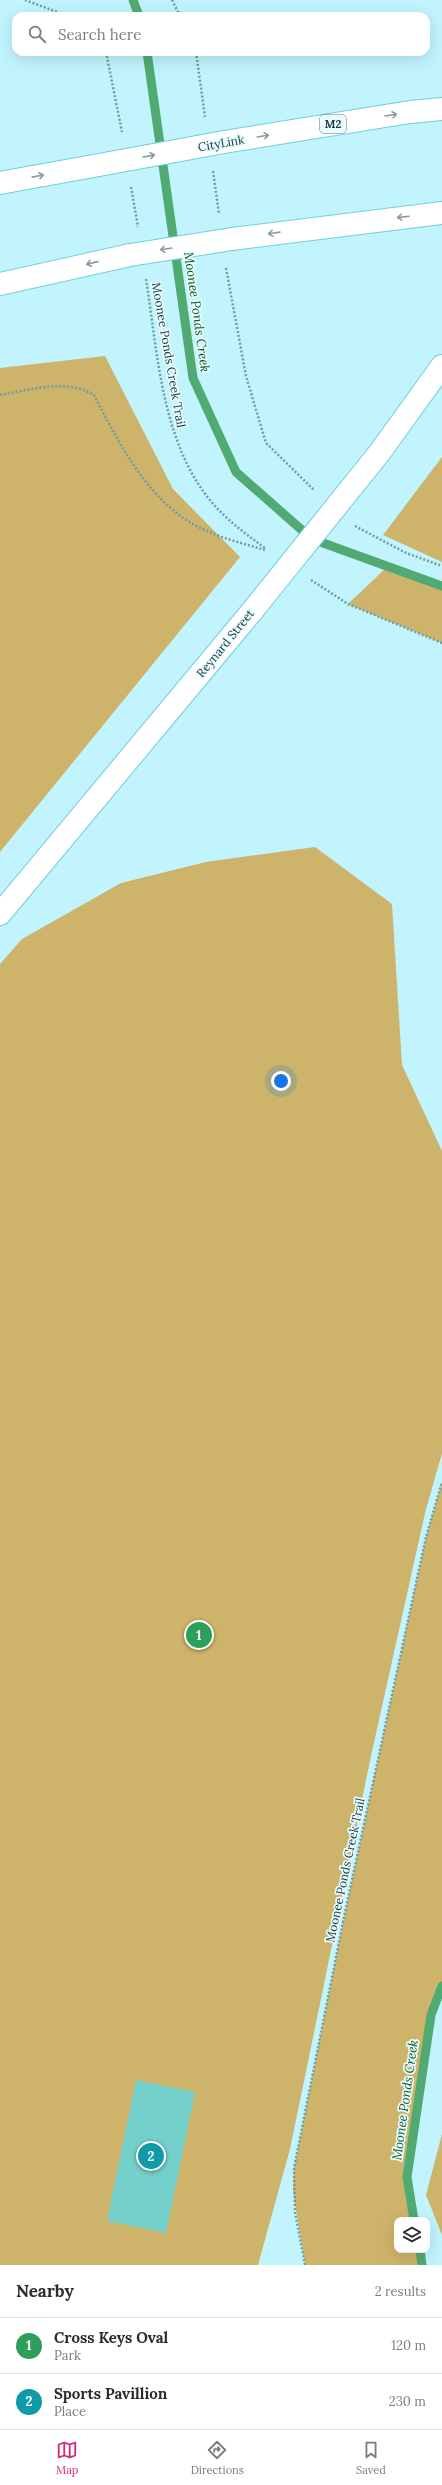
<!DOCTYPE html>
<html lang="en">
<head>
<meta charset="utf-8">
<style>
  body { margin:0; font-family:Lora,serif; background:#f2f2f3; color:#2b2b33 }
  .controls { position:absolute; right:12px; bottom:12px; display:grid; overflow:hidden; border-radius:8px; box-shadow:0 4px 16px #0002 }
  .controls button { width:36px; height:36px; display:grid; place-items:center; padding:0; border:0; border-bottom:1px solid #e1e1e2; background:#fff; color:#2b2b33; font:20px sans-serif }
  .you { position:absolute; left:281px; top:1081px; width:14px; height:14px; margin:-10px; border:3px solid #fff; border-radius:50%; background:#1a73e8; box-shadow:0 0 0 6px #1a73e833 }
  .badge { display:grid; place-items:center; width:26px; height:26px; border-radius:50%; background:#db2777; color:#fff; font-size:13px; font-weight:700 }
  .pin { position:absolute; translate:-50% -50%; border:2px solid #fff; box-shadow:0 1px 4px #0006 }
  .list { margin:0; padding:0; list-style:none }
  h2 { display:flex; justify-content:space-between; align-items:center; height:52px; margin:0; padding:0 16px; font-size:17px }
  h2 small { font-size:13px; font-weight:400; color:#7c7c81 }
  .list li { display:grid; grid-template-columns:26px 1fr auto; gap:12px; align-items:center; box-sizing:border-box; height:56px; padding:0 16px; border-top:1px solid #e1e1e2 }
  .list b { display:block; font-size:15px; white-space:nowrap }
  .list p { margin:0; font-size:13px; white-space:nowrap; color:#7c7c81 }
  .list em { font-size:13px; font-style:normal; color:#7c7c81 }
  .icon { flex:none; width:22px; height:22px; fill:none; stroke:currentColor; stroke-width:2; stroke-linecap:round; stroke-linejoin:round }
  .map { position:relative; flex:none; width:442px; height:2265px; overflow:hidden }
  .search { position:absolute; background:#fff; box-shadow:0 4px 16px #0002; left:12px; right:12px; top:12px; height:44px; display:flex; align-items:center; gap:10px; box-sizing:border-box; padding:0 14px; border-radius:12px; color:#7c7c81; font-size:15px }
  .sheet { height:164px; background:#fff }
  nav { display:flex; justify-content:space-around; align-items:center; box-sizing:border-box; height:56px; border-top:1px solid #e1e1e2; background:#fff; font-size:11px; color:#7c7c81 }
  nav a { display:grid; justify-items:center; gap:2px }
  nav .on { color:#db2777 }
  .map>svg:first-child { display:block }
</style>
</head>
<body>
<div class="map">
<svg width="442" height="2265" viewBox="0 0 442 2265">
  <rect width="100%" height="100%" fill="#c1f4fd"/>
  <!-- green -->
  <path fill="#ceb36b" d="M105 356 173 489 240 557 0 852V368Z
    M442 457V562L383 535Z
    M387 567 442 586V643L348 604Z
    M315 847 392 904 402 1065 442 1151V1453L425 1513 371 1756 290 2149 258 2265H0V964L22 939 121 883 206 862Z
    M442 1482V1986L431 2015 407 2177 414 2220H397V2250H420L422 2265H305L293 2191 294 2168 344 1917 426 1537Z
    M442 2134V2235L426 2195Z"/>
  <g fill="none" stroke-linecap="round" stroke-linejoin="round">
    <!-- stream -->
    <path stroke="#51aa72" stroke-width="9" d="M133 0 139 16
      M147 52 193 378 236 472 312 539 442 586
      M414 2220 407 2177 431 2015 442 1986
      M420 2250 422 2265"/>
  </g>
  <!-- building -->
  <path fill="#74d0ca" d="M136 2080 195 2092 166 2233 107 2221Z"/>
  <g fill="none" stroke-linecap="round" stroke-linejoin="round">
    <defs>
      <path id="minor" d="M380 452 442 366
        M0 914 253 610"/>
      <path id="highway" d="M224 142 410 112 442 109
        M0 183 110 163
        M232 239 442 213
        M0 284 130 255"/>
    </defs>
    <!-- minor casing -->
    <use href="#minor" stroke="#73cddc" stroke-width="24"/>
    <!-- highway casing -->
    <use href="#highway" stroke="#73cddc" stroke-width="24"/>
    <!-- path -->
    <path stroke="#709da5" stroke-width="2.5" stroke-dasharray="2 2" stroke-linecap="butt" d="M25 0 68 16
      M172 0 180 16
      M106 52 122 132
      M196 52 205 117
      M213 171 219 214
      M131 187 138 227
      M226 268 246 376 266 443 314 490
      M146 279C159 361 162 460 228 519 240 530 253 539 266 549
      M0 395C30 390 66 378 94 395 116 437 139 484 178 514 203 534 235 541 265 550
      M355 526 406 553 442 566
      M311 580 348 604 442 643
      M305 2265 295 2212 294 2168 344 1917 426 1537 442 1482"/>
    <!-- minor -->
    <use href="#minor" stroke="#fff" stroke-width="22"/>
    <!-- highway -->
    <use href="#highway" stroke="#fff" stroke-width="22"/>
    <defs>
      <path id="minor-bridge" d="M253 610 380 452"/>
      <path id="highway-bridge" d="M110 163 224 142
        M130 255 232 239"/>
    </defs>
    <!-- minor-bridge casing -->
    <use href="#minor-bridge" stroke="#73cddc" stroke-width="24" stroke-linecap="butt"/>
    <!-- highway-bridge casing -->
    <use href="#highway-bridge" stroke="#73cddc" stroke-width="24" stroke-linecap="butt"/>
    <!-- minor-bridge -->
    <use href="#minor-bridge" stroke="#fff" stroke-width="22"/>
    <!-- highway-bridge -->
    <use href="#highway-bridge" stroke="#fff" stroke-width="22"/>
  </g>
  <!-- one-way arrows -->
  <defs><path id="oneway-shaft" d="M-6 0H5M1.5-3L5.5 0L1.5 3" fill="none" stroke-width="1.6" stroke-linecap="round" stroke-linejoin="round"/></defs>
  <g stroke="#889c9f">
    <use href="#oneway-shaft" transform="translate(391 115) rotate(-9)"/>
    <use href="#oneway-shaft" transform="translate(263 136) rotate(-9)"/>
    <use href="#oneway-shaft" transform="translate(149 156) rotate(-10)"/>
    <use href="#oneway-shaft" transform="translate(38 176) rotate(-11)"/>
    <use href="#oneway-shaft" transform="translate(403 217) rotate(173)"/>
    <use href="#oneway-shaft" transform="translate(274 233) rotate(172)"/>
    <use href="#oneway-shaft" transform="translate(166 249) rotate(171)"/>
    <use href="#oneway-shaft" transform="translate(92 263) rotate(167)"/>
  </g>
  <g text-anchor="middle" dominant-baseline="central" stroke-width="3.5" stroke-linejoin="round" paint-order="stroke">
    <!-- shield labels -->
    <rect fill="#eafafd" stroke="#537378" stroke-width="1" x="320" y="115" width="26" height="18" rx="3"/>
    <g font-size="11" font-weight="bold" fill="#12393f">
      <text x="333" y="124">M2</text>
    </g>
    <!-- street labels -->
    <g font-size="12" fill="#12393f" stroke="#eafafd">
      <text transform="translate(221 143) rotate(-10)">CityLink</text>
      <text transform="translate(169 355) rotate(80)">Moonee Ponds Creek Trail</text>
      <text transform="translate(225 643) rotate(-51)">Reynard Street</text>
      <text transform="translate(345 1870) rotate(-78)">Moonee Ponds Creek Trail</text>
    </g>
    <!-- water labels -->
    <g font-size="13" font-style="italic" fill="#0a5d29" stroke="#eafafd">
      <text transform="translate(197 312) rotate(82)">Moonee Ponds Creek</text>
      <text transform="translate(405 2100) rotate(-82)">Moonee Ponds Creek</text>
    </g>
  </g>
</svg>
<div class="controls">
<button><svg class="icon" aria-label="layers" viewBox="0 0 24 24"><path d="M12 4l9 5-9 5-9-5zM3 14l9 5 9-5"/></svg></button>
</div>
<div class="you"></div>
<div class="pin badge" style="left:199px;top:1635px;background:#2e9e5b">1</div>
<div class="pin badge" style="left:151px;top:2156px;background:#0f9aa8">2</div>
<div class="search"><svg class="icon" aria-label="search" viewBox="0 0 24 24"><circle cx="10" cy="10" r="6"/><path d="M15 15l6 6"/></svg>Search here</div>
</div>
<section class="sheet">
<h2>Nearby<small>2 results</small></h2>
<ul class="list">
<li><span class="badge" style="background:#2e9e5b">1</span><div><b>Cross Keys Oval</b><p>Park</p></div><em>120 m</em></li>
<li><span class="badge" style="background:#0f9aa8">2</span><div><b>Sports Pavillion</b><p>Place</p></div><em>230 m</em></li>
</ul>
</section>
<nav>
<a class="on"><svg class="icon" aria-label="map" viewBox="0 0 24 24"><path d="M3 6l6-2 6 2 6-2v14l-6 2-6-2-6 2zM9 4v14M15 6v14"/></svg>Map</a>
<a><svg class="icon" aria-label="directions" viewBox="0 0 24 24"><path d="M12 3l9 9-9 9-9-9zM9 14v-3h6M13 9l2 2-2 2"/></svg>Directions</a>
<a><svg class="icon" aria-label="saved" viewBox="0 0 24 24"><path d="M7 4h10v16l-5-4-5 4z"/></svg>Saved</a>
</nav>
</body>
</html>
